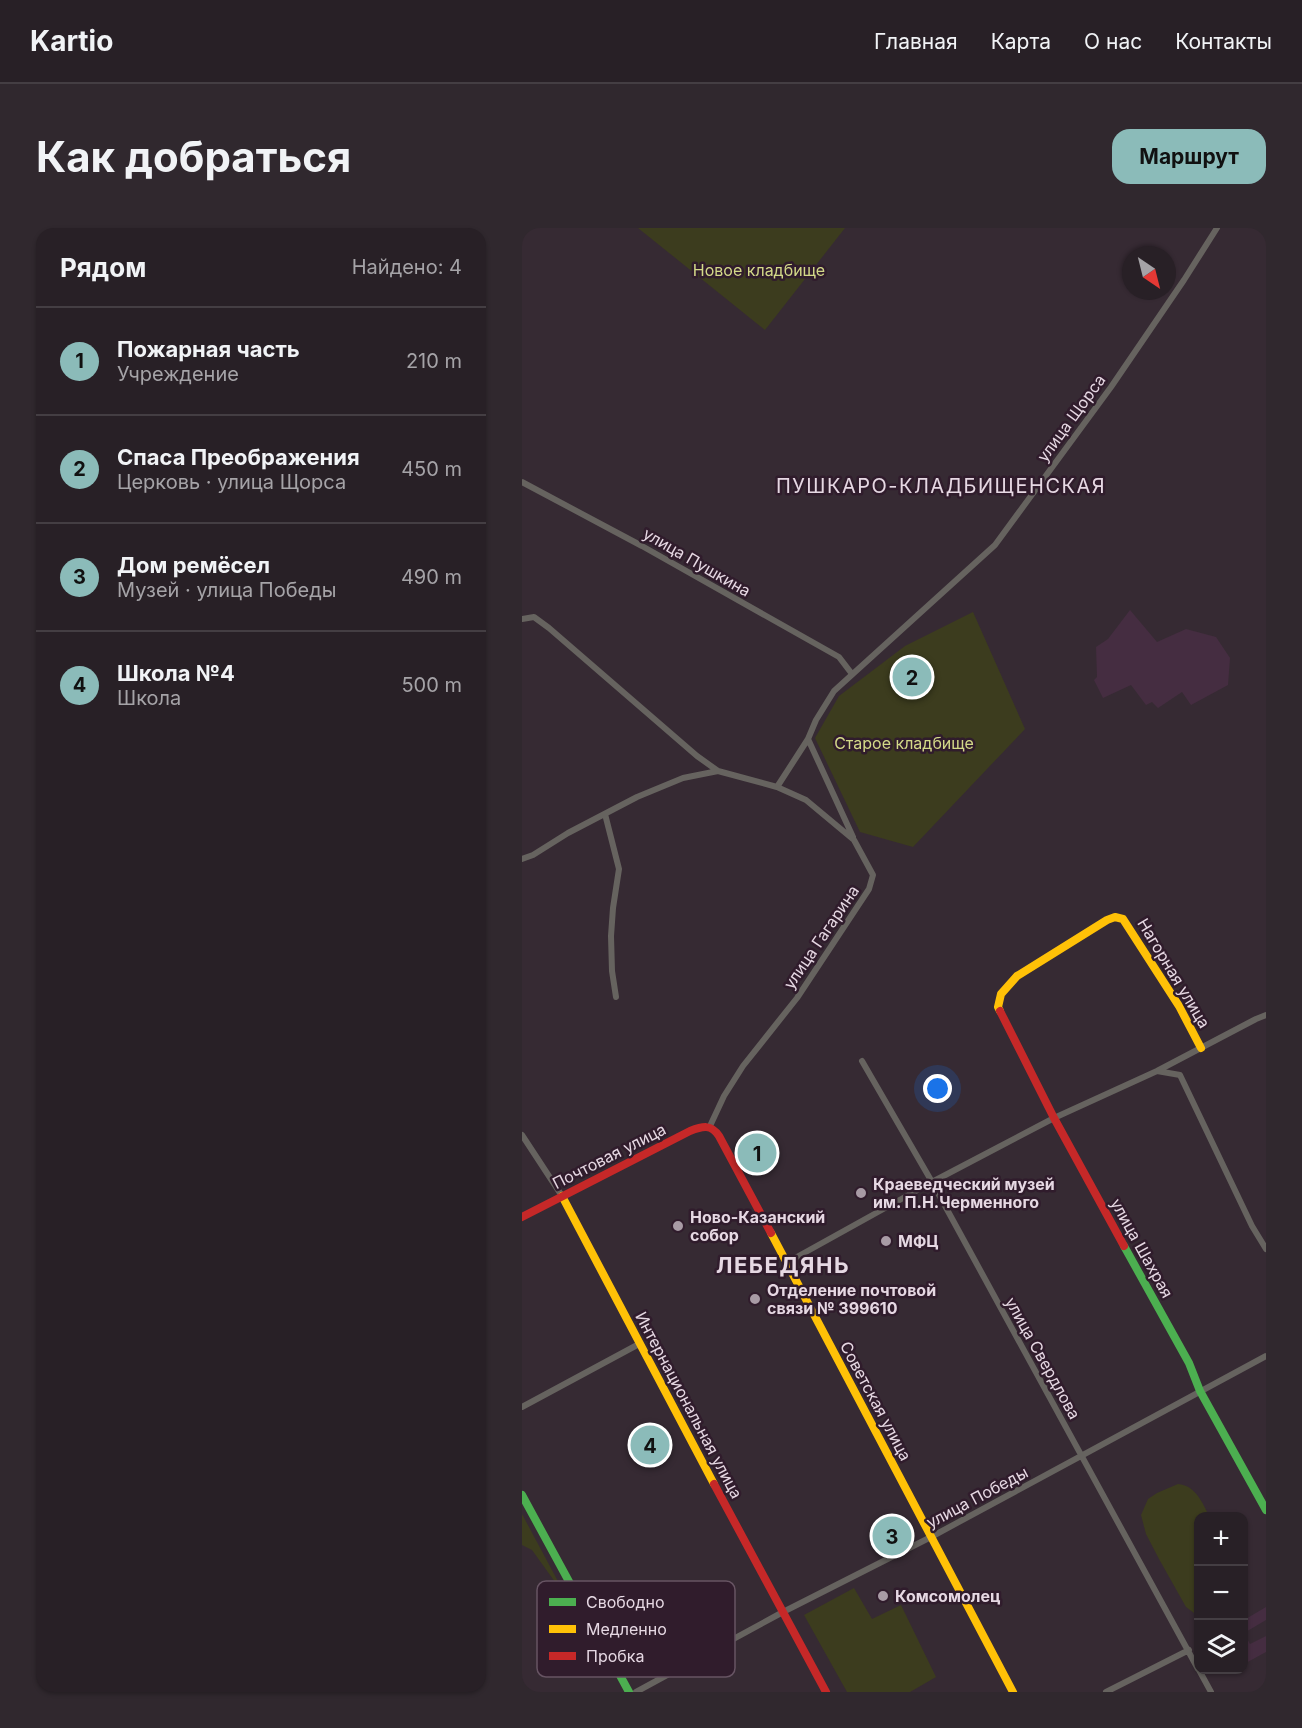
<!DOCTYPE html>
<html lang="ru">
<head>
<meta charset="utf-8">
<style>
  body { margin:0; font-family:Inter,sans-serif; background:#30282e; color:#f1f3f6 }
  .controls { position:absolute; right:18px; bottom:18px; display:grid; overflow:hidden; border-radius:12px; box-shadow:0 2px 4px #0004 }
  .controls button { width:54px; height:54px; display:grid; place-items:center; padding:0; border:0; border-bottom:2px solid #443e43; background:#282026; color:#f1f3f6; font:30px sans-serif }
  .compass { position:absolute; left:600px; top:18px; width:54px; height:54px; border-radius:50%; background:#282026; box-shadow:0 2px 4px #0004; rotate:145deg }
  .you { position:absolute; left:416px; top:861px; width:21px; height:21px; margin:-15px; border:4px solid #fff; border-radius:50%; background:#1a73e8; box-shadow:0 0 0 9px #1a73e833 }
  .badge { display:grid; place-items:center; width:39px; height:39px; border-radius:50%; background:#8bbbb9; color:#111; font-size:20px; font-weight:700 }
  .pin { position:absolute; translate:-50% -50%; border:3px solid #fff; box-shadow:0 2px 6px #0006 }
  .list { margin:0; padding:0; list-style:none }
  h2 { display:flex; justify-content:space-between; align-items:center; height:78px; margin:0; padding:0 24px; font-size:26px }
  h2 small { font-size:20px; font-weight:400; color:#a5a3a7 }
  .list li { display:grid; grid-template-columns:39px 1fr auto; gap:18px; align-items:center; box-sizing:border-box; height:108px; padding:0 24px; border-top:2px solid #443e43 }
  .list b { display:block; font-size:22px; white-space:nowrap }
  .list p { margin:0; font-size:20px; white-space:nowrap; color:#a5a3a7 }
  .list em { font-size:20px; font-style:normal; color:#a5a3a7 }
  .icon { flex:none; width:33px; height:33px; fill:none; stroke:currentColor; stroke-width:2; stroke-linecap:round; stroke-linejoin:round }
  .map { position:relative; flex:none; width:744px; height:1464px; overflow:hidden; border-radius:18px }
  header { display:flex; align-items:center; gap:36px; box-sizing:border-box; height:84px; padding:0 30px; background:#282026; border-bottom:2px solid #443e43 }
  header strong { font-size:28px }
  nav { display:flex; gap:33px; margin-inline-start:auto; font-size:21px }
  .intro { display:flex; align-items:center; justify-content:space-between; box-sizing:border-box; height:144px; padding:0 36px }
  h1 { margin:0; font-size:42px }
  .button { padding:15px 27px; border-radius:18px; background:#8bbbb9; color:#111; font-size:21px; font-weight:700 }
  main { display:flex; gap:36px; padding:0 36px }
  aside { flex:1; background:#282026; border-radius:18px; box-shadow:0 2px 4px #0004 }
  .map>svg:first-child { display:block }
</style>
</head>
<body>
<header>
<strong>Kartio</strong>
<nav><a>Главная</a><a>Карта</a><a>О нас</a><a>Контакты</a></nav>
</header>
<div class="intro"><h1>Как добраться</h1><a class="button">Маршрут</a></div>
<main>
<aside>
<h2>Рядом<small>Найдено: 4</small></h2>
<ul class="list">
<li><span class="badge">1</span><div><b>Пожарная часть</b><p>Учреждение</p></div><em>210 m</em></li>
<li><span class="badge">2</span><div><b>Спаса Преображения</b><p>Церковь · улица Щорса</p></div><em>450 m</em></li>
<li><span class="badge">3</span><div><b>Дом ремёсел</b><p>Музей · улица Победы</p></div><em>490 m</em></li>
<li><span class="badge">4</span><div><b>Школа №4</b><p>Школа</p></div><em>500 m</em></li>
</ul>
</aside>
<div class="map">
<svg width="744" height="1464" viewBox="0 0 744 1464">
  <rect width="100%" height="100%" fill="#362a33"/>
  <!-- built -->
  <path fill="#452d41" d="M608 382 635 414 664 401 694 409 708 430 706 457 669 477 660 464 636 480 630 474 624 477 609 457 581 470 572 452 575 449 574 419 586 411Z
    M744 1379V1392L722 1405 728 1416 744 1408V1424L722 1436V1392Z"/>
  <!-- green -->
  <path fill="#3c3c1e" d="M116 0H323L243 102Z
    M451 384 503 501 391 619 338 604 293 510 317 468 383 418Z
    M656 1256C673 1257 681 1275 687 1288H676V1388L664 1379 637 1331 624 1306 619 1287 626 1271 635 1265Z
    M0 1286 46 1372 10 1322 0 1317Z
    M332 1360 350 1391 379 1377 414 1449 388 1464H325L282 1387Z"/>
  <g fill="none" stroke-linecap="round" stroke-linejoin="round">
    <!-- street -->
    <path stroke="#66635f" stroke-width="6" d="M0 254 120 318 317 429 330 446
      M0 391 12 389 27 400 175 528 196 543
      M286 511 331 609
      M255 559 286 511 294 492 312 463 473 317 589 159 662 52 695 0
      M83 586 97 641 91 680 89 708 90 743 94 769
      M0 631 11 627 46 605 115 569 161 550 196 543 255 559 284 572 332 612 351 647 347 661 275 770 221 838 202 868 188 898
      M340 833 410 954 676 1441
      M635 843 658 847 730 998 744 1021
      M0 907 40 968
      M264 1035 410 954 532 890 635 843 734 791 744 787
      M0 1179 117 1116
      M677 1442 689 1464
      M114 1464 261 1384 409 1309 744 1128
      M584 1464 667 1422"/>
    <!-- fast -->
    <path stroke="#4caf50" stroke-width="8" d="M602 1018 667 1135 678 1163 744 1282
      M0 1267 107 1464"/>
    <!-- slow -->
    <path stroke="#ffc107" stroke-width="8" d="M478 783 476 779 479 766 495 748 585 692 593 689 601 691 657 778 679 820
      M40 968 192 1256
      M249 1005 491 1464"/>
    <!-- jam -->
    <path stroke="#c62828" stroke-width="8" d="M478 783 532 890 602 1018
      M0 989 168 903C181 898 189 896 197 908L249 1005
      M192 1256 304 1464"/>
  </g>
  <!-- markers -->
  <g fill="#a89ba5" stroke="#301c2c" stroke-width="2">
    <circle cx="339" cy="965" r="6"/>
    <circle cx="156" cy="998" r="6"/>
    <circle cx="364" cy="1013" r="6"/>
    <circle cx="233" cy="1071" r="6"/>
    <circle cx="361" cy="1368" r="6"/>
  </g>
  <g text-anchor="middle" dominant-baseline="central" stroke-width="5" stroke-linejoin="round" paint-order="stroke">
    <!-- park labels -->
    <g font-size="16" fill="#d3d988" stroke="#301c2c">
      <text x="237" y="42">Новое кладбище</text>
      <text x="382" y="515">Старое кладбище</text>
    </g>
    <!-- street labels -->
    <g font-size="16" fill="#e6d8e3" stroke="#301c2c">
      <text transform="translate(549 190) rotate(-54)">улица Щорса</text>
      <text transform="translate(175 334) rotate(30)">улица Пушкина</text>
      <text transform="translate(299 709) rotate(-56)">улица Гагарина</text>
      <text transform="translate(652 745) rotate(59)">Нагорная улица</text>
      <text transform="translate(87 928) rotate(-27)">Почтовая улица</text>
      <text transform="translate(620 1020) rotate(61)">улица Шахрая</text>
      <text transform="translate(521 1130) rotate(61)">улица Свердлова</text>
      <text transform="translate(354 1173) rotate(62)">Советская улица</text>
      <text transform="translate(167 1177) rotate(62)">Интернациональная улица</text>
      <text transform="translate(455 1269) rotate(-28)">улица Победы</text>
    </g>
    <!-- poi labels -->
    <g font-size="16" font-weight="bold" fill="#e6d8e3" stroke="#301c2c" text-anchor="start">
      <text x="351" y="956">Краеведческий музей<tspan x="351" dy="18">им. П.Н.Черменного</tspan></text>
      <text x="168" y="989">Ново-Казанский<tspan x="168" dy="18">собор</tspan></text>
      <text x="376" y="1013">МФЦ</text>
      <text x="245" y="1062">Отделение почтовой<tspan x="245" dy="18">связи № 399610</tspan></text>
      <text x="373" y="1368">Комсомолец</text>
    </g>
    <!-- quarter labels -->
    <g font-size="20" letter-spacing="1.5" fill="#e6d8e3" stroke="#301c2c">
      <text x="419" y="258">ПУШКАРО-КЛАДБИЩЕНСКАЯ</text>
    </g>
    <!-- district labels -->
    <g font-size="22" font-weight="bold" letter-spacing="1.5" fill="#e6d8e3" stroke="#301c2c">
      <text x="261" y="1037">ЛЕБЕДЯНЬ</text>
    </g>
  </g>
  <!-- legend -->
  <rect x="15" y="1353" width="198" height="96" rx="9" fill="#301c2c" stroke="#675463" stroke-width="1.5"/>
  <rect x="27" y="1370" width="27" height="8" fill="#4caf50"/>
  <rect x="27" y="1397" width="27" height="8" fill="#ffc107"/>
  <rect x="27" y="1424" width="27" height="8" fill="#c62828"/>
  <g font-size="16" fill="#e6d8e3">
    <text x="64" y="1380">Свободно</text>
    <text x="64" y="1407">Медленно</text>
    <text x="64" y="1434">Пробка</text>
  </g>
</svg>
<div class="controls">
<button>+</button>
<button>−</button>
<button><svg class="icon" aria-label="layers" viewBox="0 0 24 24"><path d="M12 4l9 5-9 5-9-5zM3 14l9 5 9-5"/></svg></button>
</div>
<svg class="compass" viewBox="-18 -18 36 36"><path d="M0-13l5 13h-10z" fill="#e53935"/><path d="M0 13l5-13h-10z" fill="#a5a3a7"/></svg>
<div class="you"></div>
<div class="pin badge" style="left:235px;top:925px">1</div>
<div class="pin badge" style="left:390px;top:449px">2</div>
<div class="pin badge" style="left:370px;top:1308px">3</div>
<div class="pin badge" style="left:128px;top:1217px">4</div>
</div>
</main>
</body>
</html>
